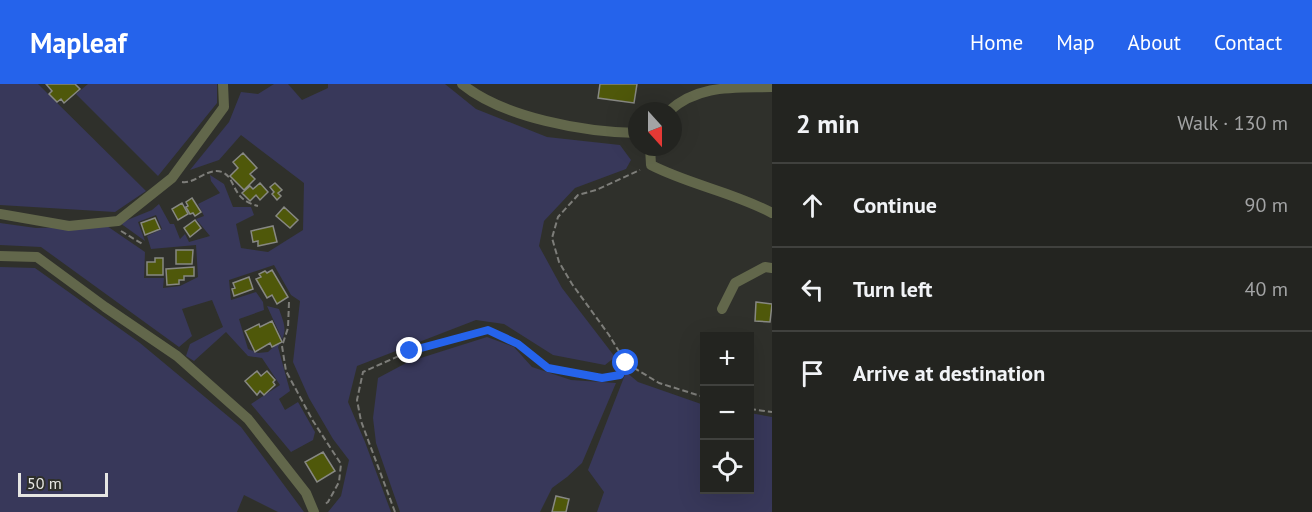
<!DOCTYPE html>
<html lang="en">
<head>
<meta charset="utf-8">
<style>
  body { margin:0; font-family:"PT Sans",sans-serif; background:#2f302d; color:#f1f3f6 }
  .controls { position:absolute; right:18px; bottom:18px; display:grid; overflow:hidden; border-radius:0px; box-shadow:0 6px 24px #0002 }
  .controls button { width:54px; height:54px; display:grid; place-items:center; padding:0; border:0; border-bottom:2px solid #40413e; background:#232420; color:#f1f3f6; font:30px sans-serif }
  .compass { position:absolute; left:628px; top:18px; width:54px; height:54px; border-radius:50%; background:#232420; box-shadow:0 6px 24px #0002; rotate:159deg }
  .scale { position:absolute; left:18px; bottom:15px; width:90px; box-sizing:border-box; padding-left:6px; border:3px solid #e6e6e3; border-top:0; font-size:16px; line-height:21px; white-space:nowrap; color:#e6e6e3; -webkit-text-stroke:4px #2f302b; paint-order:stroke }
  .stop { position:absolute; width:18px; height:18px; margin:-14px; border:4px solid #2563eb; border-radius:50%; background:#fff }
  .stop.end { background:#2563eb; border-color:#fff; box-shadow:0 2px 6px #0008 }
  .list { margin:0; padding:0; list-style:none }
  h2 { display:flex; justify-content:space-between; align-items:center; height:78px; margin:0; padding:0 24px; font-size:26px }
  h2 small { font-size:20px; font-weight:400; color:#a3a4a5 }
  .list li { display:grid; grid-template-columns:39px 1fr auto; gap:18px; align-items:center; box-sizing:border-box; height:84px; padding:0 24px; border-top:2px solid #40413e }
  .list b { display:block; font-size:22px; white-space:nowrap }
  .list em { font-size:20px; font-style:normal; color:#a3a4a5 }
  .icon { flex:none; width:33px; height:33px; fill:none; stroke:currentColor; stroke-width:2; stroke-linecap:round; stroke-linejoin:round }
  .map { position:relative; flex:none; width:772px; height:428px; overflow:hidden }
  header { display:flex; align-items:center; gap:36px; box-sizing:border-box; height:84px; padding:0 30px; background:#2563eb; color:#fff }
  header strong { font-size:28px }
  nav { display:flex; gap:33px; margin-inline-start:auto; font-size:21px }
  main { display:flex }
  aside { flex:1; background:#232420 }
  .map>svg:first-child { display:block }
</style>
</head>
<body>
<header>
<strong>Mapleaf</strong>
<nav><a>Home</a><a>Map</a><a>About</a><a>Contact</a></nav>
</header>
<main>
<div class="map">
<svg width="772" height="428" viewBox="0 0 772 428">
  <rect width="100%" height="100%" fill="#2f302b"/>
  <!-- green -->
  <path fill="#38385a" d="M0 0H38L146 107 115 128 0 121Z
    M88 0H217V19L158 92 76 10Z
    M274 0H288L302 16 328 4V0H445L476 25 547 53 620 61 631 76 626 85 575 104 544 137 539 162 562 204 615 273 605 281 553 271 504 240 476 236 357 282 348 318 365 358 391 428H328L341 412 349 376 333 355 309 314 293 278 300 217 291 211 274 181 229 196 231 216 256 208 263 218 264 226 239 235 248 265 258 269 268 268 282 255 267 222 279 225C285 242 288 247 278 263L290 307 279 315 285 326 298 318 315 348 313 356 291 368 251 320 280 301 262 274 248 272 226 248 194 277 186 272 190 260 223 243 212 216 182 225 192 252 179 263 41 163 0 161V139L36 144 107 142 145 168 144 194H164L163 204 180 202 198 193 196 161 151 165 147 152 162 145 156 131 138 138 145 157 120 139 152 126 159 120 170 140H174L180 155 185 150 189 158 210 152 196 135 204 132 198 120 220 109 211 97 210 91 224 100 233 123H251L254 131 236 140 241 164 268 168 303 146 304 99 241 51 219 76 190 86 229 38 241 8 258 10Z
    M0 183 35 184 140 259 241 343 304 428H278L244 411 237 428H0Z
    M487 253 514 263 532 283 571 296 616 299 582 379 567 393 552 404 540 428H400L376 359 373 334 378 294 408 278Z
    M626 288 638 298 704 321V406H750V329L772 333V428H597L604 408 588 386Z"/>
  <!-- building -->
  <path fill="#4f580a" stroke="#878883" stroke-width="1.5" d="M46 0H75L80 5 64 19 61 15 57 18 49 10 52 7Z
    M600 0H637L634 19 598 14Z
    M243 69 257 84 250 90 255 95 244 106 230 92 238 84 233 78Z
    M260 99 268 108 260 116 256 111 250 117 242 109 250 102 253 105Z
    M275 99 282 106 278 109 281 112 277 116 272 110 274 108 270 103Z
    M192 114 201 128 195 132 193 129 190 130 186 123 188 122 186 118Z
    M182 119 188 130 178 136 172 125Z
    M284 123 298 136 290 144 276 132Z
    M155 134 160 145 145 151 141 139Z
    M195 136 201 144 190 153 184 144Z
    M273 142 277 158 258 162V157L253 158 251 147Z
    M176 166H193L192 180H176Z
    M155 174H163V191H147V178H155Z
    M194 183V192H184V196H179V200L167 201 166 185Z
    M272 186 288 213 277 220 272 211 267 214 256 195 261 193 259 190 265 187 267 189Z
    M249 193 253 205 234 212 232 205 235 204 233 199Z
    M756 218 772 220 770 238 755 237Z
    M272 237 282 258 272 263 270 259 255 268 245 247 259 240 260 243Z
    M257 287 261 292 267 287 275 296 273 298 275 301 264 311 260 307 257 311 245 297Z
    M323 368 335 387 317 398 305 378Z
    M556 412 569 415 566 428H552Z"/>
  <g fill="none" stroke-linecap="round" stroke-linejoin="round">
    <!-- path -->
    <path stroke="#7d7d79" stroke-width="2" stroke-dasharray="6 3" stroke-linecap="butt" d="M182 98C196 100 207 83 222 88 237 94 230 115 258 122
      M121 147 144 161
      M289 218 288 244 282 262 286 287 313 337 341 380 339 398 328 418 324 421
      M626 279 659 299 704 313
      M750 325 772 328
      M395 428 361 337 357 316 363 288 410 267 488 246 518 260 548 284 602 294 620 291 626 279 609 251 572 200 559 178 552 154 558 133 578 111 596 106 640 86"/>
    <!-- street -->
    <path stroke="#62674b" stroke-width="10" d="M462 0C504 34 584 48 637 49
      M669 27C699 0 734 4 772 3
      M650 63 651 81C690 101 733 108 772 129
      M0 130 69 142 118 137 172 94 224 23 223 0
      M0 172 37 173 105 223 177 272 248 335 306 409 314 428
      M722 225 735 199 765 183 772 184"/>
  </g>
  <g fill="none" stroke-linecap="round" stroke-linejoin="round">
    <!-- route -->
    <path stroke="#2563eb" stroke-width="8" d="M410 267 488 246 518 260 548 284 602 294 620 291 626 279"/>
  </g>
</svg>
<div class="controls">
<button>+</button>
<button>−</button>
<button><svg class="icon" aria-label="locate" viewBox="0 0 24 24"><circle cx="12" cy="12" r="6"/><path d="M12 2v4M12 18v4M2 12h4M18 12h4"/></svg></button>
</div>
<svg class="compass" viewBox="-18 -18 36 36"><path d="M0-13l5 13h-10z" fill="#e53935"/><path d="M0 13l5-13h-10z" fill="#a3a4a5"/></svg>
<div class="scale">50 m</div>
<div class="stop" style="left:626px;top:279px"></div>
<div class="stop end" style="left:410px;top:267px"></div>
</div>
<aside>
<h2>2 min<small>Walk · 130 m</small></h2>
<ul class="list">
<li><svg class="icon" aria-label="ahead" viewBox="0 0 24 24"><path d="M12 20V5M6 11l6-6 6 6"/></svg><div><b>Continue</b></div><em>90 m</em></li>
<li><svg class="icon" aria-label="left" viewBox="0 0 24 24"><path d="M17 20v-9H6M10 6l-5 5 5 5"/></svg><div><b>Turn left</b></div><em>40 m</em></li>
<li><svg class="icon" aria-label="arrive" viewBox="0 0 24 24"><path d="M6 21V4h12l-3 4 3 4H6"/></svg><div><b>Arrive at destination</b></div></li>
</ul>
</aside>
</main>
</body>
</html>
